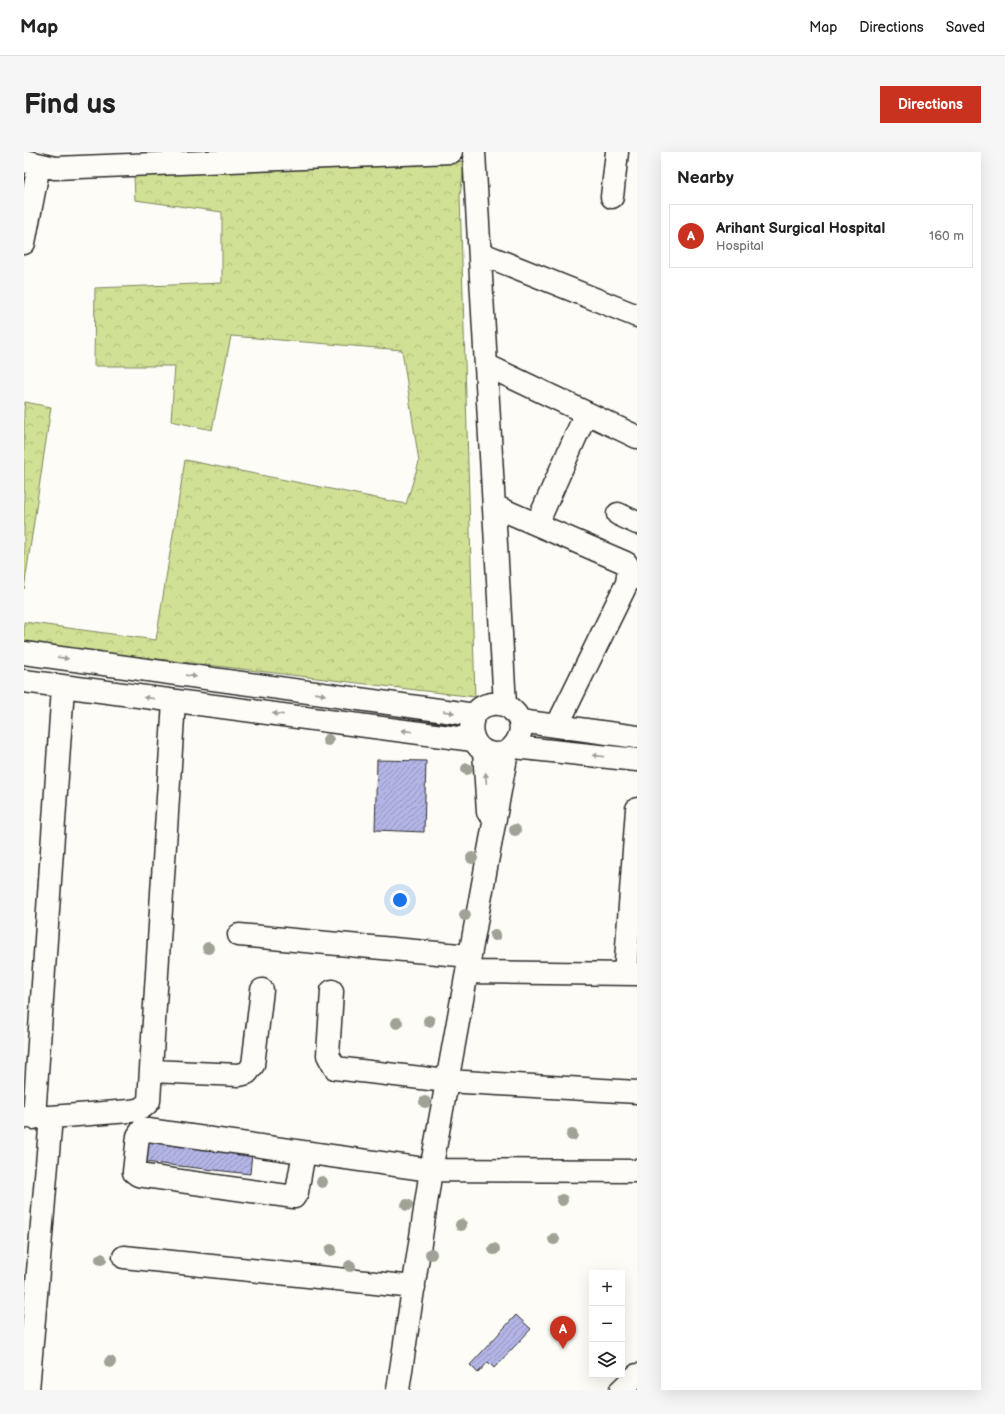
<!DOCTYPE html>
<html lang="en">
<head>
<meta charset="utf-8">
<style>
  body { margin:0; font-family:"Balsamiq Sans",sans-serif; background:#f6f6f6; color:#222 }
  .controls { position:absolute; right:12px; bottom:12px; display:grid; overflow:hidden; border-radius:0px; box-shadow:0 4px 16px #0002 }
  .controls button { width:36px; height:36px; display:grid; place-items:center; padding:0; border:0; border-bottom:1px solid #e0e0e0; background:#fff; color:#222; font:20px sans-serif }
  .you { position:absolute; left:376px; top:748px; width:14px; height:14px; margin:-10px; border:3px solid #fff; border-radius:50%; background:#1a73e8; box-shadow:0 0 0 6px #1a73e833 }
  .badge { display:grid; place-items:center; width:26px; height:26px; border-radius:50%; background:#c8321e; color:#fff; font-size:13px; font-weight:700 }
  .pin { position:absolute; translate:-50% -33px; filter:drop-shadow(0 1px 2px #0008) }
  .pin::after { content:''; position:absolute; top:21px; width:14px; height:12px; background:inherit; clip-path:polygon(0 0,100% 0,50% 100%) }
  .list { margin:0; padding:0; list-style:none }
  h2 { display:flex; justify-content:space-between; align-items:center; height:52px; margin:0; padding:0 16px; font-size:17px }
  h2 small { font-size:13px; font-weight:400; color:#767676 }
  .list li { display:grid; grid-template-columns:26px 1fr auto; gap:12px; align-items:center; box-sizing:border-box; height:64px; margin:0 8px 8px; padding:0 8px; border:1px solid #e0e0e0; border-radius:0px }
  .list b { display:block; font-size:15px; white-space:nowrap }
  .list p { margin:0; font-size:13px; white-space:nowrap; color:#767676 }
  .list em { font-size:13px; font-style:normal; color:#767676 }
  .icon { flex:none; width:22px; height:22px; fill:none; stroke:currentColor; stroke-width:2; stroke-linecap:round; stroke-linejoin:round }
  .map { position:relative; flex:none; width:613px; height:1238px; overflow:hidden; border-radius:0px }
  header { display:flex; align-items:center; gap:24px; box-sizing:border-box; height:56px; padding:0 20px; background:#fff; border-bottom:1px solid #e0e0e0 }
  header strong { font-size:19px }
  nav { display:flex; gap:22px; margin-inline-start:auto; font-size:14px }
  .intro { display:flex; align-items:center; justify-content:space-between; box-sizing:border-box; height:96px; padding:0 24px }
  h1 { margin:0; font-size:28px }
  .button { padding:10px 18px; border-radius:0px; background:#c8321e; color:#fff; font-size:14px; font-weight:700 }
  main { display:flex; gap:24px; padding:0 24px }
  aside { flex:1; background:#fff; border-radius:0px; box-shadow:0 4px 16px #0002 }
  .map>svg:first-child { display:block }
</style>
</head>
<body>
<header>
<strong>Map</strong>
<nav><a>Map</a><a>Directions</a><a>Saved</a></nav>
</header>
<div class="intro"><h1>Find us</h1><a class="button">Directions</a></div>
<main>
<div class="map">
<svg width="613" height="1238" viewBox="0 0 613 1238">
  <defs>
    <pattern id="forest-crowns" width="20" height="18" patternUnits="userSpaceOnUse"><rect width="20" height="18" fill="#d0e094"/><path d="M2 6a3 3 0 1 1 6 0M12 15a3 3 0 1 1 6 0" fill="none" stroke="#b3c080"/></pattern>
    <pattern id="building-hatch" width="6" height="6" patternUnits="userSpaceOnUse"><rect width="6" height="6" fill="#b4b5e7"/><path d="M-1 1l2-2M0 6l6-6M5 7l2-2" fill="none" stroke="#9393bb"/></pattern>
  </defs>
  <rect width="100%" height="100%" fill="#fdfcf7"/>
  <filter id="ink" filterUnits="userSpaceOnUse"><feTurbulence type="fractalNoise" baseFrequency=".025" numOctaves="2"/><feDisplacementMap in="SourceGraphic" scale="8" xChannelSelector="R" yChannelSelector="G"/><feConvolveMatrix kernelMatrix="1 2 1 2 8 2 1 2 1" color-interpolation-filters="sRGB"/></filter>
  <g filter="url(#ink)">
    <!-- forest -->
    <path fill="url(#forest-crowns)" stroke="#7e8660" d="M441 9 436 43 451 545 0 491V470L132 488 161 308 382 352 395 310 378 198 207 184 188 278 147 269 151 214H70L71 136 198 131V60L111 48 110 24Z
      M1 250 27 255 0 437V258Z"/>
    <!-- building -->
    <path fill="url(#building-hatch)" stroke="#2b2b2b" d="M353 608 402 609 400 680 351 678Z
      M123 988 228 1000 226 1022 120 1010Z
      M492 1163 507 1177 470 1216 464 1210 454 1221 446 1213Z"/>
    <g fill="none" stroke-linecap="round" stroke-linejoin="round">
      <defs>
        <path id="minor" d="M450 0 481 553
          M0 9 31 16 427 0
          M588 45 593 0
          M0 91 15 13
          M456 101 613 164
          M462 213 613 285
          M470 354 602 411 605 416 603 431 533 574
          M594 362 613 371
          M513 372 562 261
          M0 501 451 563
          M0 529 449 588
          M496 569 613 585
          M490 595 613 608
          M460 599 464 660
          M215 783 446 804
          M443 820 613 822
          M601 822 613 657
          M308 839 304 903 311 916 423 929 613 940
          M128 919 215 923 223 921 229 913 238 838
          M0 965H27L106 959C114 958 119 957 125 949L150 549
          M10 966 39 535
          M280 1000 273 1040 270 1045 114 1023 110 1020 114 984 118 978H124L407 1018 613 1019
          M100 1105 390 1135
          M4 1238 27 965
          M374 1238 407 1018 483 600C497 590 503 571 488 558 483 553 476 551 468 552 434 556 444 613 483 600"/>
        <path id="major" d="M597 1238 613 1223"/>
      </defs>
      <!-- minor casing -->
      <use href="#minor" stroke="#2b2b2b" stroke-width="25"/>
      <!-- major casing -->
      <use href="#major" stroke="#2b2b2b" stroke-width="25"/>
      <!-- minor -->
      <use href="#minor" stroke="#fdfcf7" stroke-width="22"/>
      <!-- major -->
      <use href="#major" stroke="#fdfcf7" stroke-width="22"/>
    </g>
    <!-- trees -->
    <g fill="#a0a295">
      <circle cx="304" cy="588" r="6"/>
      <circle cx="443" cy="617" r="6"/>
      <circle cx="491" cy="678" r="6"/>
      <circle cx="448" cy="706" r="6"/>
      <circle cx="441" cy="763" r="6"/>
      <circle cx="471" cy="783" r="6"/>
      <circle cx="184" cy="796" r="6"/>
      <circle cx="405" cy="869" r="6"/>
      <circle cx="373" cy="871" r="6"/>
      <circle cx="401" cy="950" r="6"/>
      <circle cx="548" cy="983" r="6"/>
      <circle cx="298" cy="1030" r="6"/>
      <circle cx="538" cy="1048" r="6"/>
      <circle cx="383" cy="1053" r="6"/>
      <circle cx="437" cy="1073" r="6"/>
      <circle cx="530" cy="1087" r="6"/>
      <circle cx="470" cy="1097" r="6"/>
      <circle cx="307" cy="1098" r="6"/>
      <circle cx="407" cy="1102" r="6"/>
      <circle cx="77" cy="1107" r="6"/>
      <circle cx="326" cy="1114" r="6"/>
      <circle cx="86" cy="1210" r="6"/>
    </g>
    <!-- one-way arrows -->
    <defs><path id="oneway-solid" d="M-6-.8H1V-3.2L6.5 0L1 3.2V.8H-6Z"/></defs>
    <g fill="#9e9e9b">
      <use href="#oneway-solid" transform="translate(39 506) rotate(8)"/>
      <use href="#oneway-solid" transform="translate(167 524) rotate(8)"/>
      <use href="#oneway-solid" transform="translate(296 542) rotate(8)"/>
      <use href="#oneway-solid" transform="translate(125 546) rotate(-173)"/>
      <use href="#oneway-solid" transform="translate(425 560) rotate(8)"/>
      <use href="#oneway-solid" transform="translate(254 562) rotate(-173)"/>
      <use href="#oneway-solid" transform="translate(383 579) rotate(-173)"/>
      <use href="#oneway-solid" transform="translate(574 604) rotate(-174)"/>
      <use href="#oneway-solid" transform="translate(462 626) rotate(-94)"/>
    </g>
  </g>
</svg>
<div class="controls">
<button>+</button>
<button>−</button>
<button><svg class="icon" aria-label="layers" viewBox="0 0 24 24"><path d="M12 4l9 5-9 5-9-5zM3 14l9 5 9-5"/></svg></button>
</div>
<div class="you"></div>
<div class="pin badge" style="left:539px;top:1197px">A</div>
</div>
<aside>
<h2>Nearby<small></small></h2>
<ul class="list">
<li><span class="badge">A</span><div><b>Arihant Surgical Hospital</b><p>Hospital</p></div><em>160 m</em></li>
</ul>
</aside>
</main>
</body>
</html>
